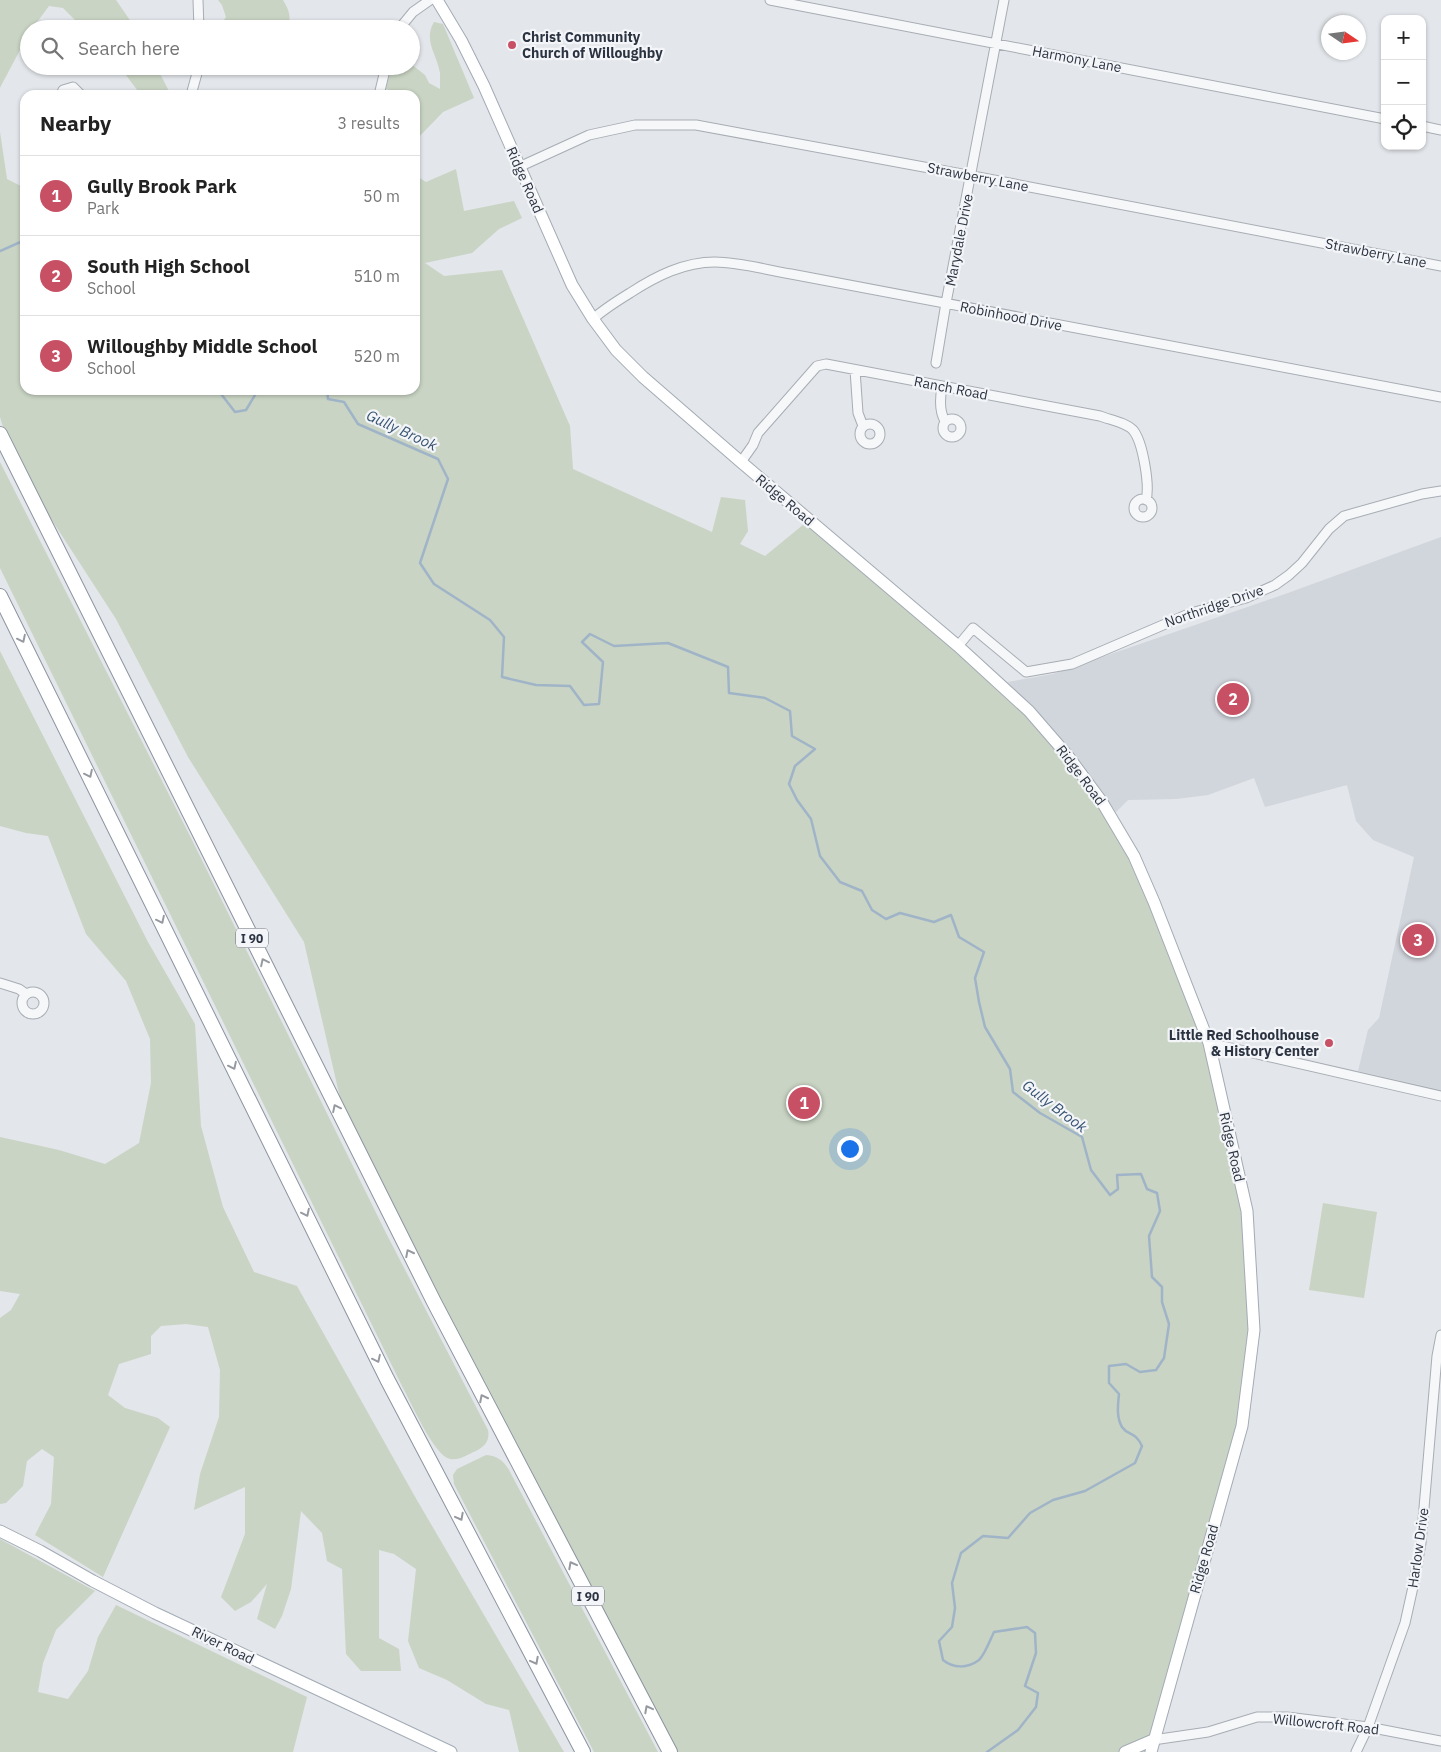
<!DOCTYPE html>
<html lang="en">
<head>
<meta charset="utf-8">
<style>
  body { margin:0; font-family:"IBM Plex Sans",sans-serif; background:#f6f6f6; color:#222 }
  .controls { position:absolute; right:15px; top:15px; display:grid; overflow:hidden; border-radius:10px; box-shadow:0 1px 4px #0004 }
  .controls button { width:45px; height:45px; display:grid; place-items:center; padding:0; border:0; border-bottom:1px solid #e0e0e0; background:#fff; color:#222; font:25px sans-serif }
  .compass { position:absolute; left:1321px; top:15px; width:45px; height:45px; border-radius:50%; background:#fff; box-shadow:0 1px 4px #0004; rotate:103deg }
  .you { position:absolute; left:849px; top:1148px; width:18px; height:18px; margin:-12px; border:4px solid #fff; border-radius:50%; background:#1a73e8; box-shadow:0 0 0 8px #1a73e833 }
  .badge { display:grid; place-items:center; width:32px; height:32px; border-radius:50%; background:#c75064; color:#fff; font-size:16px; font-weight:700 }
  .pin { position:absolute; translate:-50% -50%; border:2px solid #fff; box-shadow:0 1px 5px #0006 }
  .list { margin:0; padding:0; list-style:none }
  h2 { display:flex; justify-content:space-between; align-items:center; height:65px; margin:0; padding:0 20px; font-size:21px }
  h2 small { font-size:16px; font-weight:400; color:#767676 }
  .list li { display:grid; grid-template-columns:32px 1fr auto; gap:15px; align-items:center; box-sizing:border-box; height:80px; padding:0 20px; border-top:1px solid #e0e0e0 }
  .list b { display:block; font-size:19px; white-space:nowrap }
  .list p { margin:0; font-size:16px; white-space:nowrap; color:#767676 }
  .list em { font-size:16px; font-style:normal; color:#767676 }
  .icon { flex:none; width:28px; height:28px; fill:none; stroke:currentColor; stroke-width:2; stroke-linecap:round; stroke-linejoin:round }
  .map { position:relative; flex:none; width:1441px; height:1752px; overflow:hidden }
  .search { position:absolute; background:#fff; box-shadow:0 1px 4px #0004; left:20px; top:20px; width:400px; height:55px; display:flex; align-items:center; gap:12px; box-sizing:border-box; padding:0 18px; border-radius:28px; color:#767676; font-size:19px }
  .panel { position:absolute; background:#fff; box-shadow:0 1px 4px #0004; left:20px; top:90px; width:400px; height:305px; border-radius:15px }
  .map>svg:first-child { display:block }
</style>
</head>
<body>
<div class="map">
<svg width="1441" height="1752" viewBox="0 0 1441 1752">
  <rect width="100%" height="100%" fill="#e3e6ea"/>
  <!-- built -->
  <path fill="#d1d5dc" d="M1441 537V1090L1358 1071 1368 1030 1379 1018 1414 857 1373 840 1356 821 1347 785 1265 807 1254 778 1208 795 1176 799 1128 800 1116 812 1078 761 1008 682 1053 674 1288 593Z"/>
  <!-- green -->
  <path fill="#c9d4c4" d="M0 0H116L136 29H84L63 8 49 6 32 29H29C29 35 5 78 0 88Z
    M218 0H283C289 10 292 17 287 29H218L226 17 222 5Z
    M434 22 443 24 474 98 443 112 415 141V95H405L386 89 389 76 393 66H411V64L425 75 429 83 440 89C440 84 440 78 440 73 437 54 423 41 434 22Z
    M119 66H156L171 95H141Z
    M0 132 7 179 25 188V390H415V175L426 182 456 169 464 211 514 201 522 218 499 229 472 253 425 263 444 276 502 270 570 426 573 469 712 532 721 497 745 500 748 531 740 544 765 556 809 520 1045 728 1134 856 1209 1043 1247 1211 1254 1330 1242 1425 1151 1752H670L348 1132 304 942 188 757 116 619 13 460 0 417Z
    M0 462 191 838 386 1233 488 1430C490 1441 485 1446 476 1451 468 1454 459 1461 450 1459 434 1456 411 1402 402 1386L0 568Z
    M0 651 148 942 195 1024 201 1126 223 1207 254 1272 297 1286 414 1495 564 1752H519L509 1710 486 1704 447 1680 419 1668 408 1641 416 1569 394 1554 379 1550V1638L399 1649 401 1671H361L346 1654 342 1569 327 1561 322 1533 301 1511 291 1589 282 1616 275 1629 257 1619 267 1584 251 1602 235 1611 221 1597 245 1534V1487L194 1510 200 1474 219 1417 220 1370 208 1327 186 1324 161 1326 151 1336V1354L119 1364 108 1395 125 1408 158 1418 170 1427 103 1577 35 1535 51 1504 54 1457 42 1449 27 1461 23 1486 6 1503 0 1504V1318L11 1310 20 1294 0 1291V1137L59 1150 105 1164 139 1143 151 1083 150 1039 126 981 86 934 48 836 26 833 0 826Z
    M1323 1203 1377 1212 1364 1298 1309 1290Z
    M486 1455C497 1456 503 1460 509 1470L658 1752H594L454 1484 453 1475 457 1469Z
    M0 1539 95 1591 56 1630 43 1663 38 1692 68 1699 88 1671 98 1637 116 1605 307 1697 293 1752H0Z"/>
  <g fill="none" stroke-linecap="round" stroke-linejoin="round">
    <!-- stream -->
    <path stroke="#a0b4c8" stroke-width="2.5" d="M0 251 25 240
      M218 390 235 412 246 410 258 390
      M327 390 328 399 344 402 358 424 438 459 448 479 420 563 434 584 490 620 504 637 502 677 536 685 570 686 584 705 599 704 603 662 582 642 590 634 614 646 668 643 728 667 729 693 765 698 790 711 792 736 815 749 795 766 789 784 797 800 811 819 820 856 840 882 862 891 872 910 886 919 900 913 934 922 951 915 959 937 984 952 975 978 979 1002 985 1027 1010 1069 1013 1092 1040 1113 1082 1137 1091 1170 1110 1195 1118 1189 1117 1175 1141 1174 1147 1189 1157 1193 1160 1211 1149 1236 1152 1277 1162 1287V1302L1169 1324 1164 1358 1156 1370 1140 1372 1126 1364 1109 1366V1383L1119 1394C1118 1404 1116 1417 1122 1427 1128 1436 1135 1431 1142 1446L1135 1463 1085 1491 1053 1500 1030 1513 1008 1538 983 1536 961 1553 952 1583 955 1608 952 1627 939 1641 943 1660C953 1668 967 1669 979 1660 985 1654 990 1640 994 1632L1027 1627 1035 1633 1036 1653 1025 1686 1038 1693 1036 1707 1018 1730 987 1752"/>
    <defs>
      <path id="minor" d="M198 0 199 29
        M770 0 1385 119
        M399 29 413 12 430 0
        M61 95 63 90 73 87 81 95
        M191 95 199 66
        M379 95 386 66
        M1422 126 1441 130
        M519 167 589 135 635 125H696L978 177 1441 266
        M593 319C604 309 617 301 630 293 656 276 684 262 715 262 739 262 767 270 791 274L1441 397
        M936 363 946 303 1004 0
        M855 370 858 413 863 426
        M942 387C940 398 939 411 945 421
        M943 428a9 9 0 1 1 18 0a9 9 0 1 1-18 0Z
        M860 434a10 10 0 1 1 20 0a10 10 0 1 1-20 0Z
        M741 462 753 445 758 433 817 366 826 364 1100 416C1110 420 1125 422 1133 430 1143 442 1150 486 1146 500
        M1134 508a9 9 0 1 1 18 0a9 9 0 1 1-18 0Z
        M958 646 973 628 1026 672 1072 664 1191 613 1246 598 1275 585 1289 575 1302 563 1329 529 1344 516 1422 494 1441 491
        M0 983 19 989 26 994
        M22 1003a11 11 0 1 1 22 0a11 11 0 1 1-22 0Z
        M1209 1043 1441 1096
        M1153 1740 1208 1732 1257 1717H1287L1368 1727 1441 1741
        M1356 1752 1368 1727 1405 1623 1413 1587 1421 1543 1437 1356 1441 1335"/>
      <path id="major" d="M437 0 461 40 484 86 572 285 593 319 616 350 643 377 741 462 958 646 1029 711 1068 756 1102 802 1134 856 1154 902 1209 1043 1247 1211 1254 1330 1242 1426 1151 1752
        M0 1531 40 1551 93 1581 155 1613 451 1752
        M1125 1752 1153 1740"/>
      <path id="highway" d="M0 434 434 1302 670 1752
        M0 596 387 1379 583 1752"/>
    </defs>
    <!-- minor casing -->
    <use href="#minor" stroke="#a8adb4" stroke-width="11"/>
    <!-- major casing -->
    <use href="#major" stroke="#a3abb5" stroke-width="13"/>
    <!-- highway casing -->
    <use href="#highway" stroke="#8b94a0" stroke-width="16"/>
    <!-- minor -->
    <use href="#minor" stroke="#f5f7f9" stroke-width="9"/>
    <!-- major -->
    <use href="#major" stroke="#fff" stroke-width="11"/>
    <!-- highway -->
    <use href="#highway" stroke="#fff" stroke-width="14"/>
  </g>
  <!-- one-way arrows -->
  <defs><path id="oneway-chevron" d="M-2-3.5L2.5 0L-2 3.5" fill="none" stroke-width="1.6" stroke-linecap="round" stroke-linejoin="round" transform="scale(1.25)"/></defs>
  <g stroke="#969aa0">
    <use href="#oneway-chevron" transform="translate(22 639) rotate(64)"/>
    <use href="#oneway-chevron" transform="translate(89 774) rotate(64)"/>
    <use href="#oneway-chevron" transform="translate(161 920) rotate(64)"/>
    <use href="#oneway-chevron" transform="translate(264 962) rotate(-116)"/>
    <use href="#oneway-chevron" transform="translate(233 1066) rotate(64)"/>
    <use href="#oneway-chevron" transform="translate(336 1108) rotate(-116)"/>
    <use href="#oneway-chevron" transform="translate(306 1213) rotate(64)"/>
    <use href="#oneway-chevron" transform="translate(409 1253) rotate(-117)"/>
    <use href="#oneway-chevron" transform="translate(377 1359) rotate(64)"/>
    <use href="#oneway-chevron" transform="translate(483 1398) rotate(-117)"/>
    <use href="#oneway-chevron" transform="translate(460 1517) rotate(62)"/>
    <use href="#oneway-chevron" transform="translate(572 1565) rotate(-118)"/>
    <use href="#oneway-chevron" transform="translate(535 1661) rotate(62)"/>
    <use href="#oneway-chevron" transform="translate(648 1709) rotate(-118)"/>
  </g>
  <!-- markers -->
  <g fill="#c75064" stroke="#f3f5f8" stroke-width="2">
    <circle cx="512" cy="45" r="5"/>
    <circle cx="1329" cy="1043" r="5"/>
  </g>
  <g text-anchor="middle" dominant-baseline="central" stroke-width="4.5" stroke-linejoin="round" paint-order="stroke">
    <!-- shield labels -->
    <g fill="#f3f5f8" stroke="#686e79" stroke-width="1">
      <rect x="236" y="928.5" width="32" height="19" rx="4"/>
      <rect x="572" y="1586.5" width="32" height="19" rx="4"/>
    </g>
    <g font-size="12" font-weight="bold" fill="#2c3442">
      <text x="252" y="938">I 90</text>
      <text x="588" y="1596">I 90</text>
    </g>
    <!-- poi labels -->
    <g font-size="14" font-weight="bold" fill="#2c3442" stroke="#f3f5f8" text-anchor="start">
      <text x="522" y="37">Christ Community<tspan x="522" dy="16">Church of Willoughby</tspan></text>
      <text x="1319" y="1035" text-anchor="end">Little Red Schoolhouse<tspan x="1319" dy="16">&amp; History Center</tspan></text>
    </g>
    <!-- street labels -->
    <g font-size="14" fill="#2c3442" stroke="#f3f5f8">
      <text transform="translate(1077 59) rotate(11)">Harmony Lane</text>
      <text transform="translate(978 177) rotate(11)">Strawberry Lane</text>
      <text transform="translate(525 180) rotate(66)">Ridge Road</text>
      <text transform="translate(959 240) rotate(-79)">Marydale Drive</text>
      <text transform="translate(1376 253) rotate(11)">Strawberry Lane</text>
      <text transform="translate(1011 316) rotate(11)">Robinhood Drive</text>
      <text transform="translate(951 388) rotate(11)">Ranch Road</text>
      <text transform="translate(785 500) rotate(40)">Ridge Road</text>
      <text transform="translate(1214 606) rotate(-19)">Northridge Drive</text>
      <text transform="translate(1081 775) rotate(53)">Ridge Road</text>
      <text transform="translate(1232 1147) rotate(77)">Ridge Road</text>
      <text transform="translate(1418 1548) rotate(-82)">Harlow Drive</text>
      <text transform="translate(1204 1559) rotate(-74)">Ridge Road</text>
      <text transform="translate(223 1645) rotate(26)">River Road</text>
      <text transform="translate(1326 1724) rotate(6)">Willowcroft Road</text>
    </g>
    <!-- water labels -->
    <g font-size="15" font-style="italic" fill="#385473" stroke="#f3f5f8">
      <text transform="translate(402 430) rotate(25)">Gully Brook</text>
      <text transform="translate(1055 1106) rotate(37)">Gully Brook</text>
    </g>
  </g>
</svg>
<div class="controls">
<button>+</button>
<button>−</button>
<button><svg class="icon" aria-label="locate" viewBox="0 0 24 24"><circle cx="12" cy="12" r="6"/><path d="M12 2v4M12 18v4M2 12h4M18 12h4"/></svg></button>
</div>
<svg class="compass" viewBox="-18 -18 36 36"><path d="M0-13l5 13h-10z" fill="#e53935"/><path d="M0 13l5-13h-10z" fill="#767676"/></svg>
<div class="you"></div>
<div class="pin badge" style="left:804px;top:1103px">1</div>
<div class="pin badge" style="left:1233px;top:699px">2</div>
<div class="pin badge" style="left:1418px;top:940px">3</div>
<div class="search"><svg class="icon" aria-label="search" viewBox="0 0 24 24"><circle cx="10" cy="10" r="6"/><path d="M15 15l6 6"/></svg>Search here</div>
<section class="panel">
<h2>Nearby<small>3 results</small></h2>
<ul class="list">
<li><span class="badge">1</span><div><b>Gully Brook Park</b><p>Park</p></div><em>50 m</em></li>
<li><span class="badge">2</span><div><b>South High School</b><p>School</p></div><em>510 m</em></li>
<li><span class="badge">3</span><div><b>Willoughby Middle School</b><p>School</p></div><em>520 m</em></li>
</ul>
</section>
</div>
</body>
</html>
